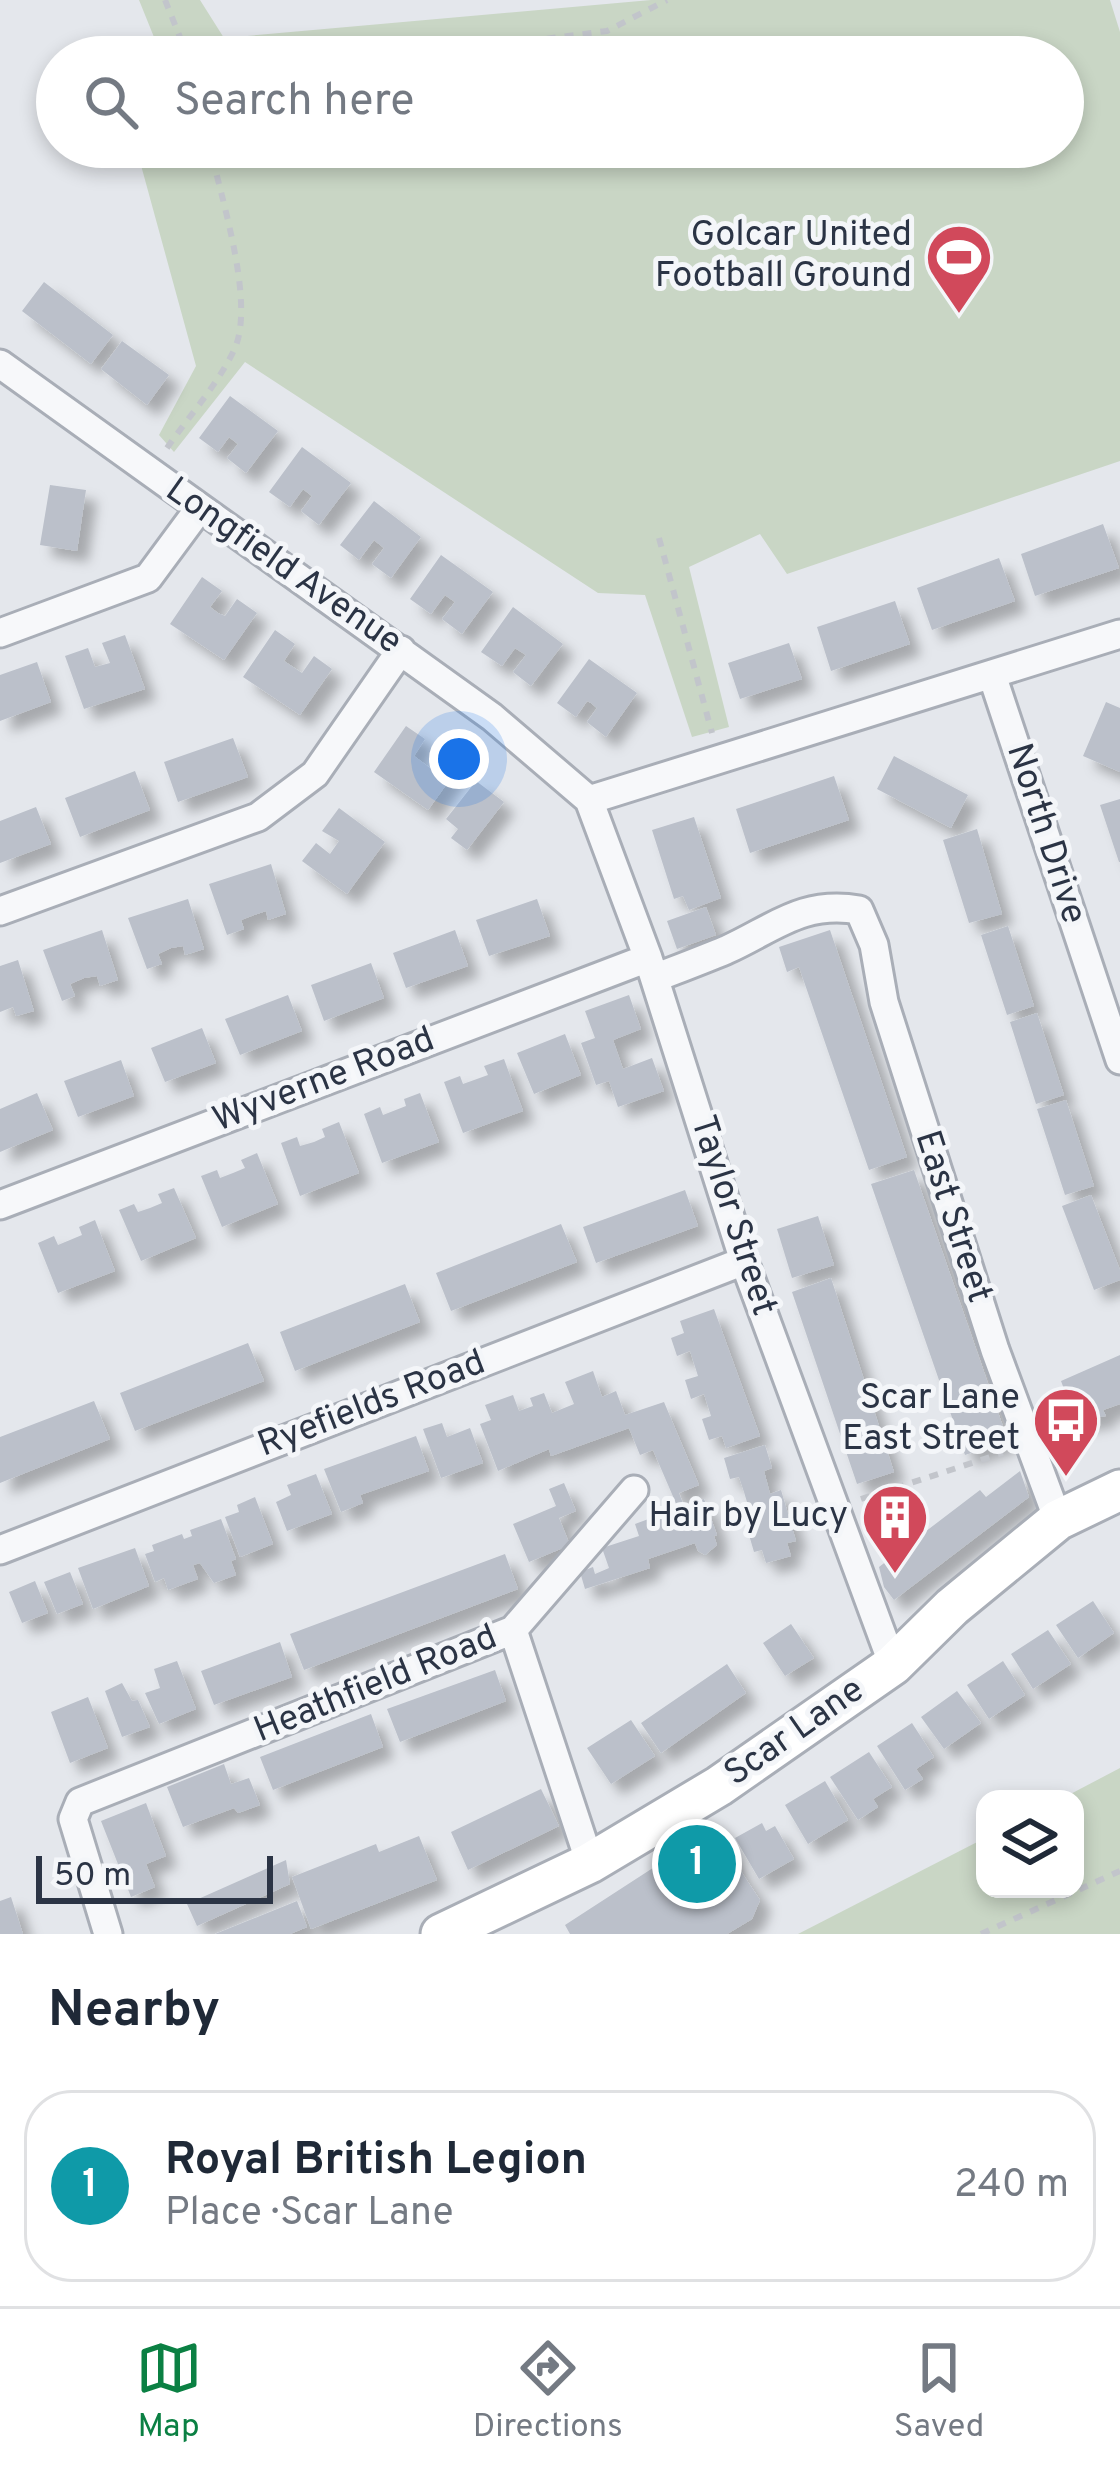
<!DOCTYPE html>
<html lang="en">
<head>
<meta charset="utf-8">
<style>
  body { margin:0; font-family:Overpass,sans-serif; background:#f6f6f7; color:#1f2937 }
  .controls { position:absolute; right:36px; bottom:36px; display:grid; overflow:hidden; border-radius:24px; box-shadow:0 6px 18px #0003 }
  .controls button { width:108px; height:108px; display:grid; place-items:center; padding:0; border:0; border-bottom:3px solid #e0e1e3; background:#fff; color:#1f2937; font:60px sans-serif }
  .scale { position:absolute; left:36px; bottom:30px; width:237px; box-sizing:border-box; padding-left:12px; border:6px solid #2b3445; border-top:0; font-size:33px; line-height:42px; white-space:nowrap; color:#2b3445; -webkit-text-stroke:9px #f4f6f9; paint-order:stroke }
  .you { position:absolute; left:459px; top:759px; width:42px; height:42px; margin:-30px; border:9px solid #fff; border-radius:50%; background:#1a73e8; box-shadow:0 0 0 18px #1a73e833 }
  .badge { display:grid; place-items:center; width:78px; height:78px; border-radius:50%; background:#0b8043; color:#fff; font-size:39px; font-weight:700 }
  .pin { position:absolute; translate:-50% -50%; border:6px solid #fff; box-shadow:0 3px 12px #0006 }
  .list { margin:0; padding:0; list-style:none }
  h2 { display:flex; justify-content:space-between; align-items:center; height:156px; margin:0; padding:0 48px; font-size:51px }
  h2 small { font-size:39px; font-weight:400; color:#747a83 }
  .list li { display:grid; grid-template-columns:78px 1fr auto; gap:36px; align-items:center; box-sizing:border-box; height:192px; margin:0 24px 24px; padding:0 24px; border:3px solid #e0e1e3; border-radius:48px }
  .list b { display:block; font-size:45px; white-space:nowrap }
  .list p { margin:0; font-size:39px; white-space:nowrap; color:#747a83 }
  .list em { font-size:39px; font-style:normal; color:#747a83 }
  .icon { flex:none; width:66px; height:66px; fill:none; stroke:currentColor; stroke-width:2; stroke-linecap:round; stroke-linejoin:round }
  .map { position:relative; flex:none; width:1120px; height:1934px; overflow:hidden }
  .search { position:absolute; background:#fff; box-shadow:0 6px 18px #0003; left:36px; right:36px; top:36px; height:132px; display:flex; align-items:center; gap:30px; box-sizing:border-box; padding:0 42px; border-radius:66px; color:#747a83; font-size:45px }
  .sheet { height:372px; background:#fff }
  nav { display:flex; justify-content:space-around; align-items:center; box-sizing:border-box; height:168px; border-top:3px solid #e0e1e3; background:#fff; font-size:33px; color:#747a83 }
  nav a { display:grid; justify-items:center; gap:6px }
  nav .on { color:#0b8043 }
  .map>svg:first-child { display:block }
</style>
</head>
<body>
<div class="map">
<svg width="1120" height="1934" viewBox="0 0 1120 1934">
  <defs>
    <filter id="shadow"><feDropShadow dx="11" dy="11" stdDeviation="6" flood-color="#0004"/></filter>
  </defs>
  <rect width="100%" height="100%" fill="#e4e7ec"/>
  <!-- green -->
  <path fill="#c9d6c5" d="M139 0H200L224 38 651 0H1110L1120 32V461L787 574 760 534 689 567 729 727 692 737 645 595 598 593 245 362 174 452 159 435 196 366 136 147H1063V57H162Z
    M1120 1768V1934H798L985 1838V1889H1075V1799H1061Z"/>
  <!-- building -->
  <path fill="#bbc0ca" filter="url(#shadow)" d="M44 282 113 335 91 364 22 311Z
    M122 341 169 375 147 405 101 369Z
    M230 396 278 431 246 473 227 458 238 444 229 437 218 452 199 438Z
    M302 447 351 483 319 525 301 511 312 496 303 489 290 507 269 492Z
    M50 485 86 490 77 551 40 545Z
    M374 501 421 537 391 578 372 564 384 548 374 540 359 560 340 545Z
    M1103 524 1119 568 1035 596 1021 554Z
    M441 555 493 592 462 634 442 619 455 602 445 595 431 614 410 599Z
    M999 558 1015 601 932 630 917 588Z
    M202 577 222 591 210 607 218 613 225 616 237 599 257 613 224 660 170 624Z
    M895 601 910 644 831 671 817 627Z
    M513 607 563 644 531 686 513 672 526 655 515 648 502 666 481 652Z
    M275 630 295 644 284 661 302 673 314 656 332 669 300 715 243 677Z
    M125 635 145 689 84 709 65 656 88 648 95 667 110 663 102 643Z
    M789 643 802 679 740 699 728 663Z
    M589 659 637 693 606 737 587 722 597 708 591 703 587 701 576 717 557 703Z
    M37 662 51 702 0 721V675Z
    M1106 702 1120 708V772L1083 756Z
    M406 726 425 739 414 756 430 768 441 751 461 764 428 810 374 772Z
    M233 738 248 777 178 802 164 762Z
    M894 756 968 795 951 828 877 789Z
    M135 771 150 810 80 837 65 798Z
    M834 776 849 820 750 853 736 809Z
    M476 781 504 802 467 850 451 838 458 829 446 819Z
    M1120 799V862H1119L1100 805Z
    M36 807 51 844 0 863V821Z
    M339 808 385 842 347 894 302 861 316 843 330 854 339 841 322 831Z
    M694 817 721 898 689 910 683 896 674 899 652 830Z
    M977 829 1002 914 969 923 943 840Z
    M271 864 286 914 268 920 266 911 254 915 241 920 244 929 227 935 209 884Z
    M188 899 204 949 185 955 183 946 171 948 158 954 162 964 147 969 128 918Z
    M537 899 550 936 489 956 476 920Z
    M706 907 716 935 677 949 667 921Z
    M1008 926 1034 1006 1007 1015 981 935Z
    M102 930 118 980 100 986 97 976 84 978 70 984 75 996 62 1001 43 950Z
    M455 930 468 966 406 988 393 953Z
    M830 930 907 1157 869 1170 799 967 787 972 779 947Z
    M18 960 34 1011 16 1016 13 1007 0 1012V966Z
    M371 963 384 998 324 1021 311 985Z
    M288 995 302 1031 240 1055 225 1019Z
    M629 995 641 1029 613 1040 623 1069 652 1058 664 1091 618 1107 609 1081 596 1085 581 1043 595 1038 585 1011Z
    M1037 1013 1064 1095 1036 1104 1010 1022Z
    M202 1028 216 1063 165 1082 151 1048Z
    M565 1034 581 1075 534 1094 517 1053Z
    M504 1059 523 1111 463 1133 444 1082 460 1076 463 1084 488 1075 484 1066Z
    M121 1060 134 1096 78 1117 64 1081Z
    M37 1093 53 1130 0 1152V1109Z
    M420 1093 439 1142 382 1163 364 1114 380 1107 383 1115 406 1106 404 1099Z
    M1066 1100 1094 1186 1065 1195 1037 1109Z
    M339 1122 359 1173 300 1196 281 1143 297 1137 300 1146 314 1142 325 1137 322 1129Z
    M257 1153 278 1204 222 1227 201 1176 217 1170 220 1178 233 1173 245 1168 241 1160Z
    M914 1170 1008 1441 965 1455 871 1184Z
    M174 1188 196 1238 141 1261 119 1210 134 1204 138 1212 150 1208 162 1203 158 1194Z
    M685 1190 698 1226 596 1263 583 1227Z
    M1091 1195 1120 1270V1280L1094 1290 1062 1206Z
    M818 1216 834 1265 792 1278 777 1229Z
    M95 1220 115 1271 58 1293 38 1243 54 1236 58 1245 82 1235 79 1227Z
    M561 1224 577 1262 451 1311 436 1273Z
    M831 1278 894 1472 857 1484 792 1292Z
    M405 1284 420 1322 295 1371 280 1332Z
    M714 1309 760 1436 726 1448 722 1436 709 1440 702 1419 711 1416 704 1394 691 1399 685 1380 698 1376 690 1351 677 1356 671 1338 684 1333 680 1321Z
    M248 1343 264 1381 135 1431 120 1393Z
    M1120 1355V1404L1103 1410 1106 1416 1076 1421 1061 1381Z
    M593 1371 602 1397 616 1391 625 1415 664 1402 699 1485 679 1493 684 1506 704 1499 717 1535 714 1536 717 1545 705 1555 698 1551 695 1543 648 1559 650 1568 585 1589 580 1572 593 1567 595 1574 609 1568 602 1548 639 1536 635 1524 678 1508 653 1450 640 1455 629 1428 551 1456 549 1449 498 1471 480 1424 491 1420 485 1405 513 1395 519 1411 533 1406 530 1398 544 1393 552 1413 574 1404 565 1382Z
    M94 1401 110 1439 0 1483V1437Z
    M442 1423 447 1437 470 1428 483 1463 441 1478 423 1429Z
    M416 1436 429 1471 360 1495 363 1503 341 1512 324 1469Z
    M765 1445 772 1468 764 1471 770 1494 781 1490 796 1541 787 1543 791 1556 766 1563 762 1550 754 1552 740 1504 747 1502 744 1492 739 1477 730 1479 724 1458Z
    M1020 1471 1029 1497 894 1600 884 1587 879 1567 980 1490 986 1497Z
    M316 1474 332 1514 287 1531 276 1502 291 1495 287 1485Z
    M564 1483 576 1511 559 1518 570 1545 529 1562 513 1524 556 1506 549 1489Z
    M255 1497 273 1544 240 1557 225 1517 239 1512 237 1505Z
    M221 1519 236 1559 231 1561 236 1575 214 1583 200 1563 193 1565 198 1579 168 1590 164 1578 155 1582 145 1554 154 1551 152 1545 182 1534 184 1539 192 1536 190 1530Z
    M135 1548 149 1586 93 1609 78 1568Z
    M505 1554 518 1589 304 1670 290 1634Z
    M70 1572 83 1604 57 1614 44 1582Z
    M35 1581 48 1613 22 1623 9 1592Z
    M1093 1601 1114 1633 1078 1658 1056 1625Z
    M791 1624 814 1658 785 1676 763 1643Z
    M1048 1630 1071 1664 1033 1689 1011 1654Z
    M280 1642 292 1677 214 1705 201 1671Z
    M177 1661 196 1709 159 1724 145 1693 160 1688 154 1669Z
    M1003 1661 1025 1695 989 1719 967 1685Z
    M727 1664 746 1693 661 1753 641 1723Z
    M495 1670 506 1701 400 1742 387 1709Z
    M122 1683 132 1701 138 1700 150 1727 122 1737 105 1691Z
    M957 1691 981 1723 944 1749 921 1717Z
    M88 1697 108 1748 70 1763 51 1712Z
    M371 1714 383 1747 273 1790 260 1757Z
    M631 1720 655 1756 611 1784 587 1748Z
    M912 1723 934 1757 916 1769 923 1779 905 1790 877 1746Z
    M869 1752 892 1787 873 1799 878 1807 858 1820 830 1777Z
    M224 1764 231 1784 249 1778 260 1805 238 1813 234 1808 183 1827 167 1787Z
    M825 1781 848 1820 808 1844 785 1805Z
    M541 1789 559 1826 468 1870 451 1832Z
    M146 1803 166 1856 146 1864 155 1887 131 1897 101 1821Z
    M762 1823 766 1831 775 1826 794 1859 759 1879 735 1838Z
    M713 1829 760 1900 752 1919 727 1934H570L565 1925Z
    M419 1836 437 1880 311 1929 292 1877 376 1844 379 1852Z
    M286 1860 290 1884 197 1926 187 1904Z
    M11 1897 23 1934H0V1901Z
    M297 1901 307 1927 290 1934H215Z"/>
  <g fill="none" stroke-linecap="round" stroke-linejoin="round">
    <defs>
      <path id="minor" d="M0 364 492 717 589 800 648 958 744 1261 893 1665
        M0 633 148 578 199 509
        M992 675 1120 1060
        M589 800 1120 634
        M0 911 258 817 315 774 401 650
        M655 978C678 969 702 960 726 950 773 929 802 900 859 910L874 945 884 1002 995 1350 1058 1520
        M0 1205 648 958
        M0 1550 744 1261
        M513 1630 634 1490
        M108 1934 73 1819 80 1802 513 1630 590 1863"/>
      <path id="secondary" d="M441 1934 590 1863 719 1786 893 1665 952 1607 1058 1520 1120 1490"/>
    </defs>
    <!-- minor casing -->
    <use href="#minor" stroke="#a9aeb7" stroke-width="33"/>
    <!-- secondary casing -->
    <use href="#secondary" stroke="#a9aeb7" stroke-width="45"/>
    <!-- path -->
    <path stroke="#c2c5cb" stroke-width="6" stroke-dasharray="9 9" stroke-linecap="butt" d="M165 0 188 57
      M404 57 607 31 667 0
      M167 448C189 416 219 383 235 348 255 301 221 198 210 147
      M659 538 712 733
      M861 1499 1003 1453
      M981 1934 1120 1871"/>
    <!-- minor -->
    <use href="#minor" stroke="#f7f8fa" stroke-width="27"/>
    <!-- secondary -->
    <use href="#secondary" stroke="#fff" stroke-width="39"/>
  </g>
  <!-- icons -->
  <defs>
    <symbol id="stadium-pin" viewBox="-11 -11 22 30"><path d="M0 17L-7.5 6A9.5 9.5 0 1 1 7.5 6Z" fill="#d1495b" stroke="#f4f6f9"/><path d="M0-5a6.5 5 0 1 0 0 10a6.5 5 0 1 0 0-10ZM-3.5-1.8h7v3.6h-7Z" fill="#fff"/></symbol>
    <symbol id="bus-pin" viewBox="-11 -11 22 30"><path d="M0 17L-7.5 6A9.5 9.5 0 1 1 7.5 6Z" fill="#d1495b" stroke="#f4f6f9"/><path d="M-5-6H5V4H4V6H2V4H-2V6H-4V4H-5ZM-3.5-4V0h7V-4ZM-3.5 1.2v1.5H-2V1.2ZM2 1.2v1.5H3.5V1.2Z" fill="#fff"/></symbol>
    <symbol id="building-pin" viewBox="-11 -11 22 30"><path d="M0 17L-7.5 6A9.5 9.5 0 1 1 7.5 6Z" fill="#d1495b" stroke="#f4f6f9"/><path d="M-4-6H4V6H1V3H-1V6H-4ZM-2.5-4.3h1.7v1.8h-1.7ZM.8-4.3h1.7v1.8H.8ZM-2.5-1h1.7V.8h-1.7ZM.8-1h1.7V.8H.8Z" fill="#fff"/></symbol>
  </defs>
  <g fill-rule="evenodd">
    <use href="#stadium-pin" x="921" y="219" width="76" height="104"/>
    <use href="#bus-pin" x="1028" y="1382" width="76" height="104"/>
    <use href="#building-pin" x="857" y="1479" width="76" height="104"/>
  </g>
  <g text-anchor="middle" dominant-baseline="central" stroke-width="10" stroke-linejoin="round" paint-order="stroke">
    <!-- poi labels -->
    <g font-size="36" fill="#2b3445" stroke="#f4f6f9" text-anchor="end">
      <text x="912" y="236">Golcar United<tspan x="912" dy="41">Football Ground</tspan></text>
      <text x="1020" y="1399">Scar Lane<tspan x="1020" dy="41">East Street</tspan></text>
      <text x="848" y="1517">Hair by Lucy</text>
    </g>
    <!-- street labels -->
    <g font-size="36" fill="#2b3445" stroke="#f4f6f9">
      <text transform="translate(283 567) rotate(35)">Longfield Avenue</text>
      <text transform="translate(1045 834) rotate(72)">North Drive</text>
      <text transform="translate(324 1081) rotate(-21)">Wyverne Road</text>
      <text transform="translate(732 1216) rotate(72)">Taylor Street</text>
      <text transform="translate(952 1217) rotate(72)">East Street</text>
      <text transform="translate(372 1405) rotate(-21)">Ryefields Road</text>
      <text transform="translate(376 1685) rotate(-22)">Heathfield Road</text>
      <text transform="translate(795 1733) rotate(-35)">Scar Lane</text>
    </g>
  </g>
</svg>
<div class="controls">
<button><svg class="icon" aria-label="layers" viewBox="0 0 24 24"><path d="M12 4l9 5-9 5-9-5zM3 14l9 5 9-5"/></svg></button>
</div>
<div class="scale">50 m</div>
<div class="you"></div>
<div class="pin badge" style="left:697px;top:1864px;background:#0f9aa8">1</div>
<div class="search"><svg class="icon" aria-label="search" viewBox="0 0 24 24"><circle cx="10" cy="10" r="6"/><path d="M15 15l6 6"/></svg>Search here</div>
</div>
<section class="sheet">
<h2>Nearby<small></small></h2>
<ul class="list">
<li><span class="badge" style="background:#0f9aa8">1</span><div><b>Royal British Legion</b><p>Place · Scar Lane</p></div><em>240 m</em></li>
</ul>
</section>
<nav>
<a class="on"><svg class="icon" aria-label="map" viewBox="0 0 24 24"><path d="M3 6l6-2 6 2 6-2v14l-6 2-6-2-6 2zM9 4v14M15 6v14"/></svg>Map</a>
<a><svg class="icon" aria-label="directions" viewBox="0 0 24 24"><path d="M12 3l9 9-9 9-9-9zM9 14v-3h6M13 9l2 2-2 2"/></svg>Directions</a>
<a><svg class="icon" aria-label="saved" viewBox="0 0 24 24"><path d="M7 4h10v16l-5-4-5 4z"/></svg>Saved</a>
</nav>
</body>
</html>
